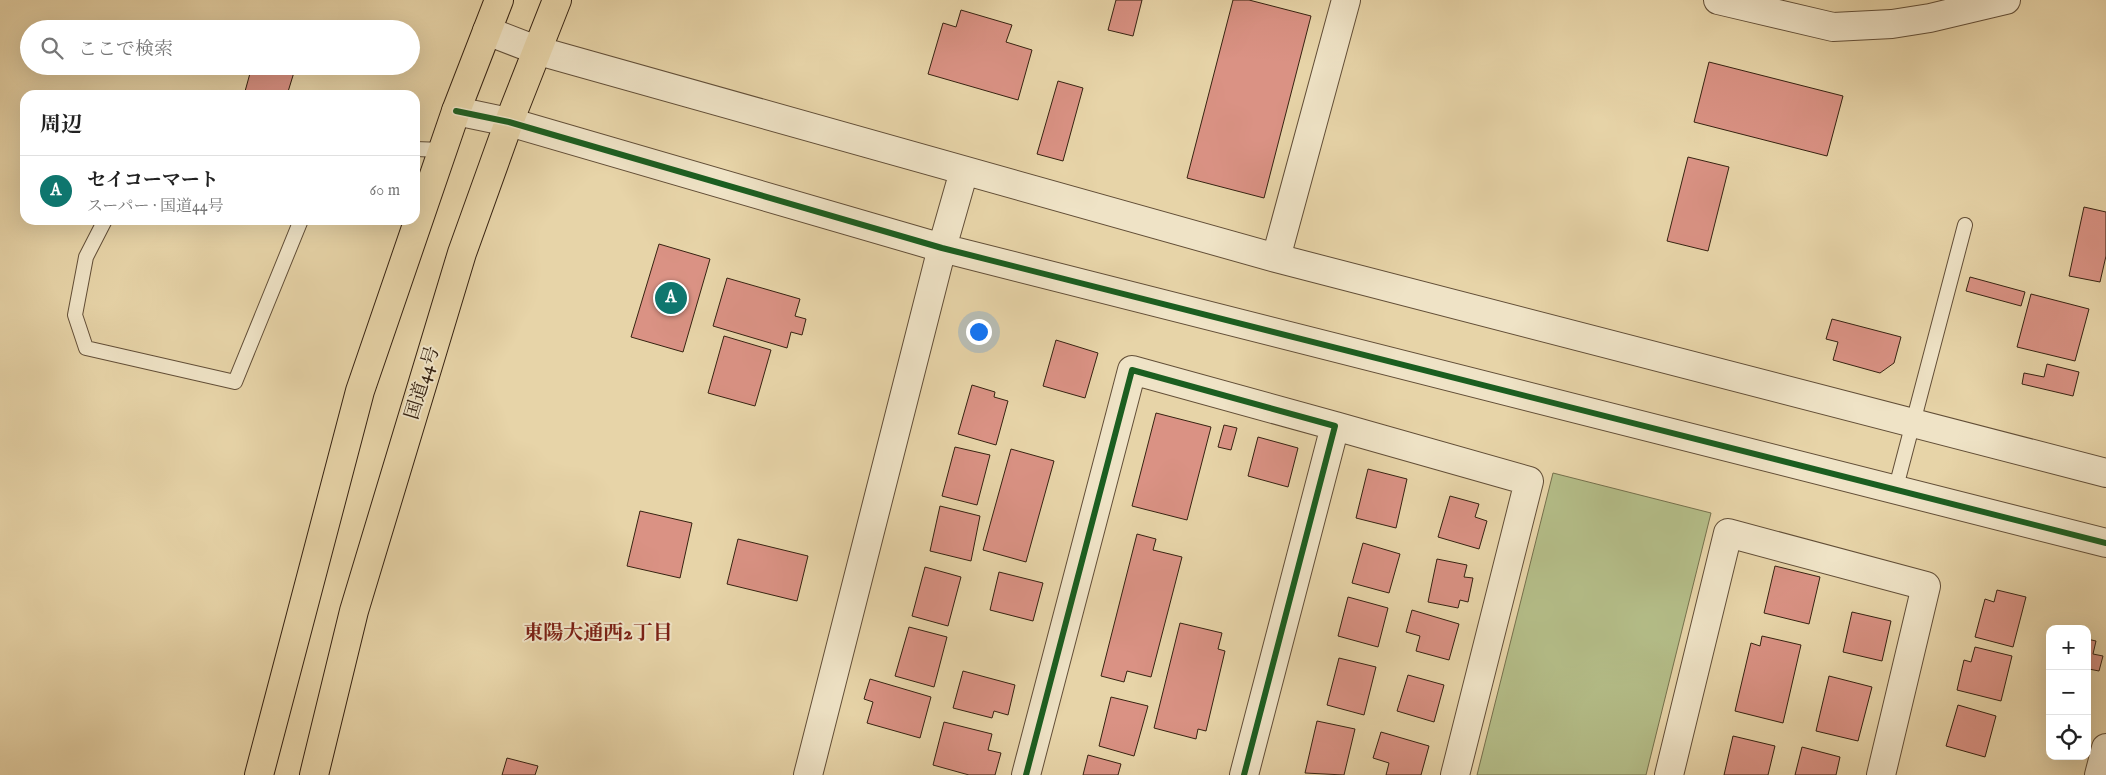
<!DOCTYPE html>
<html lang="ja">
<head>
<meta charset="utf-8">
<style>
  body { margin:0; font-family:"IM FELL English","Noto Serif JP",serif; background:#f6f6f6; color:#222 }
  .controls { position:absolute; right:15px; bottom:15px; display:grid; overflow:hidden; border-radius:10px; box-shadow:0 5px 20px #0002 }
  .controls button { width:45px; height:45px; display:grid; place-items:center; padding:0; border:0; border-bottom:1px solid #e0e0e0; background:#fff; color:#222; font:25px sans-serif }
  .you { position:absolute; left:978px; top:331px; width:18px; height:18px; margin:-12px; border:4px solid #fff; border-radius:50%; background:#1a73e8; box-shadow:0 0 0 8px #1a73e833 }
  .badge { display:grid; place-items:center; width:32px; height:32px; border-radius:50%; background:#0f766e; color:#fff; font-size:16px; font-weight:700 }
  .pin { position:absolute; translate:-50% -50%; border:2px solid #fff; box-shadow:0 1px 5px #0006 }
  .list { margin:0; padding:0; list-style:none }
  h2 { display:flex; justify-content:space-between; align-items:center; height:65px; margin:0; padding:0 20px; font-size:21px }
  h2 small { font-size:16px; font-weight:400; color:#767676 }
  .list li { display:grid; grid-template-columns:32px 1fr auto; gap:15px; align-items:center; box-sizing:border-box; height:70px; padding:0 20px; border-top:1px solid #e0e0e0 }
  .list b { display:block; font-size:19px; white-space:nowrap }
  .list p { margin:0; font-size:16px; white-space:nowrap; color:#767676 }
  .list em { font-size:16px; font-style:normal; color:#767676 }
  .icon { flex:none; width:28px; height:28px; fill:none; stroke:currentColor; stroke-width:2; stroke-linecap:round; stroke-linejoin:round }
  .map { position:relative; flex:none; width:2106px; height:775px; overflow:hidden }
  .search { position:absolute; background:#fff; box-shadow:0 5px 20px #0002; left:20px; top:20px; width:400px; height:55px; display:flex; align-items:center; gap:12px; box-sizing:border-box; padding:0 18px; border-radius:28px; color:#767676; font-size:19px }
  .panel { position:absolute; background:#fff; box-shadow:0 5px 20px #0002; left:20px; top:90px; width:400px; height:135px; border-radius:15px }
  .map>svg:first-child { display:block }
</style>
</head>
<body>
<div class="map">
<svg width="2106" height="775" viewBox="0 0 2106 775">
  <rect width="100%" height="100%" fill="#e7d4a8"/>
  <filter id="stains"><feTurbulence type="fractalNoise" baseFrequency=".004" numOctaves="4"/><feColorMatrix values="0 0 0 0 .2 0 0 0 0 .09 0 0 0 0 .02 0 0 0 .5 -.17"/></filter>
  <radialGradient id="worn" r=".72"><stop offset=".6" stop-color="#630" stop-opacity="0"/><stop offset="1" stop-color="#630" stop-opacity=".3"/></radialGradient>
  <!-- green -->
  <path fill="#b4bd88" stroke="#75704c" d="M1553 473 1711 513 1646 775H1477Z"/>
  <!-- building -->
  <path fill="#da9284" stroke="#362211" d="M1116 0H1142L1133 36 1108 30Z
    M1233 0H1249L1311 16 1264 198 1187 178Z
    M961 10 1012 25 1006 42 1032 50 1018 100 928 74 943 23 956 27Z
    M1709 62 1843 96 1827 156 1694 122Z
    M252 66H287L295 69 287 95H244Z
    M1058 81 1083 88 1063 161 1037 154Z
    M1688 157 1729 167 1708 251 1667 241Z
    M2084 207 2106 212V256L2100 282 2069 276Z
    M659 244 710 259 683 352 631 337Z
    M1970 277 2025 292 2021 306 1966 291Z
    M727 278 800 299 795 316 806 319 802 335 791 332 787 348 713 326Z
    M2031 294 2089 309 2075 361 2017 347Z
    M1832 319 1901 337 1894 363 1880 373 1833 360 1838 342 1826 339Z
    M724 336 771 350 755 406 708 393Z
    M1056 340 1098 353 1085 398 1043 386Z
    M2047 364 2079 372 2073 396 2022 384 2024 373 2044 377Z
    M972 385 995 392 994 397 1008 401 996 445 958 434Z
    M1156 413 1211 427 1187 520 1132 506Z
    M1224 425 1237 428 1231 450 1218 447Z
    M1258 437 1298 448 1288 487 1248 476Z
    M955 447 990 455 977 505 942 496Z
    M1011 449 1054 461 1026 562 983 550Z
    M1368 469 1407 479 1396 528 1356 518Z
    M1450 496 1479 504 1475 517 1487 521 1479 549 1438 537Z
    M940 506 980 516 971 561 930 551Z
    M640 511 692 523 680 578 627 566Z
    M1137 534 1156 539 1153 550 1182 557 1151 677 1127 671 1124 682 1101 676Z
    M738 539 808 556 797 601 727 584Z
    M1363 543 1400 554 1389 593 1352 583Z
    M1437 559 1467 565 1464 577 1473 578 1468 602 1460 600 1458 608 1428 602Z
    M1775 566 1820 577 1809 624 1764 613Z
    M925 567 961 577 948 626 912 616Z
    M999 572 1043 583 1033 621 990 610Z
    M1997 590 2026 597 2013 647 1975 637 1985 599 1994 602Z
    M1348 597 1388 608 1378 647 1338 636Z
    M1412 610 1459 624 1449 660 1416 651 1420 636 1406 632Z
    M1852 612 1891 621 1882 661 1843 652Z
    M1180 623 1222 633 1218 649 1225 651 1206 731 1198 729 1196 739 1154 728Z
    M909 627 947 637 934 687 895 676Z
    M1762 636 1801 645 1783 723 1735 711 1751 643 1760 646Z
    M2087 639 2096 641 2093 654 2103 656 2099 671 2089 669 2087 678Z
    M1975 647 2012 656 2001 701 1957 690 1964 660 1971 662Z
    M1339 658 1376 667 1364 715 1327 705Z
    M963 671 1015 685 1008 715 994 711 992 718 953 708Z
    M1408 675 1444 685 1434 722 1397 711Z
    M1829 676 1872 687 1858 741 1816 731Z
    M870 679 931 697 920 738 867 723 873 702 864 699Z
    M1111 697 1148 706 1134 756 1099 746Z
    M1958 705 1996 716 1985 757 1946 746Z
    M1317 721 1355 729 1344 775 1305 773Z
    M944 722 992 734 988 750 1001 753 995 775H969L933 765Z
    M1381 732 1429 746 1421 775H1386L1389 763 1373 758Z
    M1733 736 1775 746 1768 775H1724Z
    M1802 747 1840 757 1836 775H1795Z
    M1088 755 1121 764 1118 775H1083Z
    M507 758 538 766 535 775H502Z"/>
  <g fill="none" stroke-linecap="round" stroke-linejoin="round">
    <defs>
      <path id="lane" d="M415 149 443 150
        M105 220 86 257 75 315 86 348 235 382 301 220
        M1895 491 1965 225"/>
      <path id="street" d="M1718 0 1833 27 1892 24 1930 18 2006 0
        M487 31 539 51 1276 258 2106 473
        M456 111 509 122 942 248 2106 543
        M1276 258 1346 0
        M1335 426 1529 481 1455 775
        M808 775 942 248 964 171
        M1026 775 1132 370 1335 426 1244 775
        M1669 775 1728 533 1926 586 1881 775
        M2099 775 2106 748"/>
      <path id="highway" d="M259 775 360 391 456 111 499 0
        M314 775 354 611 462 253 509 122 557 0"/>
    </defs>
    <!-- lane casing -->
    <use href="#lane" stroke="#624e37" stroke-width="16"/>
    <!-- street casing -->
    <use href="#street" stroke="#624e37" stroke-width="30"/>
    <!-- highway casing -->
    <use href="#highway" stroke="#362211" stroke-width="30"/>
    <!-- lane -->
    <use href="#lane" stroke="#efe3c6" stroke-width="14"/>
    <!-- street -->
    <use href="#street" stroke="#efe3c6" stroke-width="28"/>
    <!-- highway -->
    <use href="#highway" stroke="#e7d4a8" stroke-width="28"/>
    <defs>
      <path id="cycleway" d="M456 111 509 122 942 248 2106 543
        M1026 775 1132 370 1335 426 1244 775"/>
    </defs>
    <!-- cycleway casing -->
    <use href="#cycleway" stroke="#efe3c6" stroke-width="9"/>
    <!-- cycleway -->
    <use href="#cycleway" stroke="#1b5e20" stroke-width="6"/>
  </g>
  <g text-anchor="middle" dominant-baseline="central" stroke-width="4" stroke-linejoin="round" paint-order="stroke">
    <!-- street labels -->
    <g font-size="19" fill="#362211" stroke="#efe3c6">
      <text transform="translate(423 383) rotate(-73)">国道44号</text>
    </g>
    <!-- neighbourhood labels -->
    <g font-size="20" font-weight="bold" fill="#7a1f14" stroke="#efe3c6">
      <text x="598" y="633">東陽大通西2丁目</text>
    </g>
  </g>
  <rect width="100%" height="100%" filter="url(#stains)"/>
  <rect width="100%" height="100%" fill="url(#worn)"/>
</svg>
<div class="controls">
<button>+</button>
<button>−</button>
<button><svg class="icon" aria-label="locate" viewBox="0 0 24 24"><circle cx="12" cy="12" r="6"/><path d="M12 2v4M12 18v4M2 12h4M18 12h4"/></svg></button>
</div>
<div class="you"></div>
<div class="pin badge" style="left:671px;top:298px">A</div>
<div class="search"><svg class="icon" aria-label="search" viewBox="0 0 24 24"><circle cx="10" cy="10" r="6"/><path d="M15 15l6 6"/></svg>ここで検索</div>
<section class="panel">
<h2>周辺<small></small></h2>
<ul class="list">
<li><span class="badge">A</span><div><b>セイコーマート</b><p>スーパー · 国道44号</p></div><em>60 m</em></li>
</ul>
</section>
</div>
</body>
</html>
